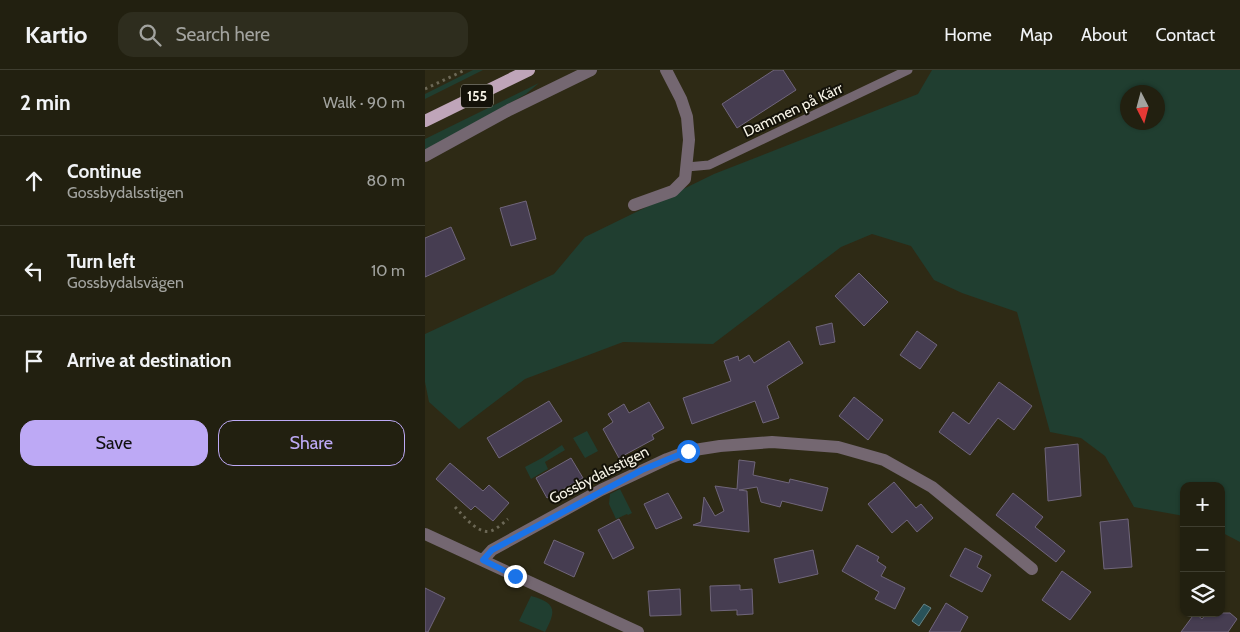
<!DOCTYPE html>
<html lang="en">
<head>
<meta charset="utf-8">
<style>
  body { margin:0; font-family:Cabin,sans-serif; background:#2e2d1e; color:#f1f3f6 }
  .controls { position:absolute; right:15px; bottom:15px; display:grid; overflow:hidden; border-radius:10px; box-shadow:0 1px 4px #0004 }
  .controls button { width:45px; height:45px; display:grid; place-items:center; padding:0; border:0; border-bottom:1px solid #3f3e30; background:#222010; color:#f1f3f6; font:25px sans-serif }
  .compass { position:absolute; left:695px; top:15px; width:45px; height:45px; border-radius:50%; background:#222010; box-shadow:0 1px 4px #0004; rotate:174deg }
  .stop { position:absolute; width:15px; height:15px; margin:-11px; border:4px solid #1a73e8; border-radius:50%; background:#fff }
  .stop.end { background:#1a73e8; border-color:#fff; box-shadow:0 1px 5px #0008 }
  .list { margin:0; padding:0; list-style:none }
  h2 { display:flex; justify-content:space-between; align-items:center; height:65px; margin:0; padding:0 20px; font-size:21px }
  h2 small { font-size:16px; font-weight:400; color:#a2a39f }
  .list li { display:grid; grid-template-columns:32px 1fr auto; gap:15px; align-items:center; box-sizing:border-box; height:90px; padding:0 20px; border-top:1px solid #3f3e30 }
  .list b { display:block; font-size:19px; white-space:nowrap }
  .list p { margin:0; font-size:16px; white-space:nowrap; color:#a2a39f }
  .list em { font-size:16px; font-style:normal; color:#a2a39f }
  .actions { display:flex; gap:10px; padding:15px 20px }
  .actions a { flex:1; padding:11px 0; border:1px solid #bda9f5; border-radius:15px; text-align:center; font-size:18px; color:#bda9f5 }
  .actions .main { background:#bda9f5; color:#111 }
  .icon { flex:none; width:28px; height:28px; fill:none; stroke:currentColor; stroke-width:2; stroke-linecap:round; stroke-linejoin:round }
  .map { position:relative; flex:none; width:815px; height:562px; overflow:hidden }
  header { display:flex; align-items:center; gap:30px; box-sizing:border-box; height:70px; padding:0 25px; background:#222010; border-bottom:1px solid #3f3e30 }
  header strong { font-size:24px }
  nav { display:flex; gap:28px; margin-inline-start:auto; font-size:18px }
  .search { width:350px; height:45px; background:#2e2d1e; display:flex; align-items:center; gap:12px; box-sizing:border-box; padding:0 18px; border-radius:15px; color:#a2a39f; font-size:19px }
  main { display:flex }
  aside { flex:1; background:#222010 }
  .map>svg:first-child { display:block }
</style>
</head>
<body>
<header>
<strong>Kartio</strong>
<div class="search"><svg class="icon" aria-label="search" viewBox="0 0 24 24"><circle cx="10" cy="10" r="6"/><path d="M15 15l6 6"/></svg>Search here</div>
<nav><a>Home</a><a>Map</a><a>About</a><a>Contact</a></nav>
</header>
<main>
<aside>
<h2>2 min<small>Walk · 90 m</small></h2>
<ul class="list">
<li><svg class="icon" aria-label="ahead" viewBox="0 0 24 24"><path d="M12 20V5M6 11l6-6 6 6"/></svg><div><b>Continue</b><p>Gossbydalsstigen</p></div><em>80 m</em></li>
<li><svg class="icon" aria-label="left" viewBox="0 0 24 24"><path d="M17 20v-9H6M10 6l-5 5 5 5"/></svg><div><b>Turn left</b><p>Gossbydalsvägen</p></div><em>10 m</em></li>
<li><svg class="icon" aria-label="arrive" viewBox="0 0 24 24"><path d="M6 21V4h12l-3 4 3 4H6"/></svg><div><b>Arrive at destination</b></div></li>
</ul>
<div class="actions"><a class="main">Save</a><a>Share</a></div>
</aside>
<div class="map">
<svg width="815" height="562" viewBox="0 0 815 562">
  <rect width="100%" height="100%" fill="#2e2a15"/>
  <!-- green -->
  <path fill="#203e30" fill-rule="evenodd" d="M48 0H58L0 29V24Z
    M507 0H815V472L796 462V416H759V446L709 437 680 386 656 368 625 362 592 242 537 223 509 210 486 176 447 164 416 177 288 274 198 272 100 309 34 359 4 332 0 312V264L129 204 160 167 289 104 493 24ZM702 22H732V52H702Z
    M114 13 101 24 0 81V69Z
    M162 361 173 381 160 388 148 368Z
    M137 375 140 380 120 392 123 399 106 409 100 397 117 388Z
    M195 419 207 443 203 445 202 444 191 449 184 434 185 424Z
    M106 526C132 533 131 541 120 562L94 551Z"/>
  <!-- water -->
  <path fill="#29535a" stroke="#668384" d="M499 534 506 538 494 556 487 551Z"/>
  <!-- building -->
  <path fill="#463d51" stroke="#70667b" d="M349 0H358L371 20 312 58 297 34Z
    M101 131 111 169 86 176 75 138Z
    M26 157 40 189 0 207V168Z
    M434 203 463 232 439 256 410 226Z
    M407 253 410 272 395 275 391 257Z
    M492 261 512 275 495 299 475 285Z
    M364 271 378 293 342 316 354 348 338 353 330 331 267 354 258 328 306 311 299 291 313 286 314 291 324 285 329 293Z
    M574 312 607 336 589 360 573 348 545 385 514 362 528 342 544 354Z
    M429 327 458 350 443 370 414 346Z
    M124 331 137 351 74 388 62 368Z
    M224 332 239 358 227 365 229 369 194 388 178 359 188 352 183 344 199 334 204 343Z
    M653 374 656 426 623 431 620 378Z
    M146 388 158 408 122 428 111 408Z
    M314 390 330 392 328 405 364 413 365 409 403 418 397 441 357 431 355 437 336 432 332 417 314 420 322 421 324 462 268 455 276 452 279 427 290 446 299 441 290 416 312 419Z
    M25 393 58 421 64 415 84 433 68 451 50 436 46 440 11 409Z
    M469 412 491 438 496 434 508 448 492 462 482 450 467 463 443 434Z
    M243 423 257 448 231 459 219 434Z
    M588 423 618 447 610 457 640 481 631 492 571 445Z
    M194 449 209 478 188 489 173 460Z
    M703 449 707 497 679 499 675 452Z
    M129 470 159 483 149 507 119 493Z
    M432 475 454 487 452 491 461 497 456 506 480 518 470 539 450 529 454 522 417 501Z
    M540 478 557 486 552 497 566 505 557 522 525 506Z
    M388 480 393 504 354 513 349 489Z
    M637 501 666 522 645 550 617 530Z
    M315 515V520L327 519 328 544 312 545V540L286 541 285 516Z
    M0 518 20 528 3 562H0Z
    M255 519 256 545 225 546 223 521Z
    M521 533 543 547 535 562H504Z
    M770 543 777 549 782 543H805L812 549 803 562H756Z"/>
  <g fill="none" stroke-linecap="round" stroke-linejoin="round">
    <!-- path -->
    <path stroke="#6c6856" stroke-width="3" stroke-dasharray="2.5 4" stroke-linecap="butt" d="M0 19 40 0
      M30 437C38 445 53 465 66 461 72 459 78 453 83 449"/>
    <!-- service -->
    <path stroke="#746771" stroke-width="9" d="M262 97 284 95 483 0"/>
    <!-- minor -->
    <path stroke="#746771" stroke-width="12" d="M0 86 84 40 166 0
      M209 135 248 121 260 109 264 70 262 47 256 29 241 0
      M0 464 213 562
      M58 490 67 480 176 420 242 389 263 381 295 376 347 372 413 377 459 390 507 417 607 499"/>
    <!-- primary -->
    <path stroke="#bfa5b9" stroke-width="12" d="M0 51 104 0"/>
  </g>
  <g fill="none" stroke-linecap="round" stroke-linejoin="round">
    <!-- route -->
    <path stroke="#1a73e8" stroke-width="6" d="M90 506 58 490 67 480 217 400 263 381"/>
  </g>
  <g text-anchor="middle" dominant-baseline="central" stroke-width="4" stroke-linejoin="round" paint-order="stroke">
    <!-- shield labels -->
    <rect fill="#141209" stroke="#b2b0a4" stroke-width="1" x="36" y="14.5" width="32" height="23" rx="4"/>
    <g font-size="14" font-weight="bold" fill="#f6f3e6">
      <text x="52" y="26">155</text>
    </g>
    <!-- street labels -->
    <g font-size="15" fill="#f6f3e6" stroke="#141209">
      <text transform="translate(368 40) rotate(-25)">Dammen på Kärr</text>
      <text transform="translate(174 405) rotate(-27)">Gossbydalsstigen</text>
    </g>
  </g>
</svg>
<div class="controls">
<button>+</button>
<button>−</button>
<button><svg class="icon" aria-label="layers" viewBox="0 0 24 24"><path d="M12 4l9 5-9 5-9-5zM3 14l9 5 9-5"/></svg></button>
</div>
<svg class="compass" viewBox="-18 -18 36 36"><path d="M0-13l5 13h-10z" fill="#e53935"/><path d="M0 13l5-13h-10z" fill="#a2a39f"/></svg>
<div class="stop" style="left:263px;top:381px"></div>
<div class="stop end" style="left:90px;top:506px"></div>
</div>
</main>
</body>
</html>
